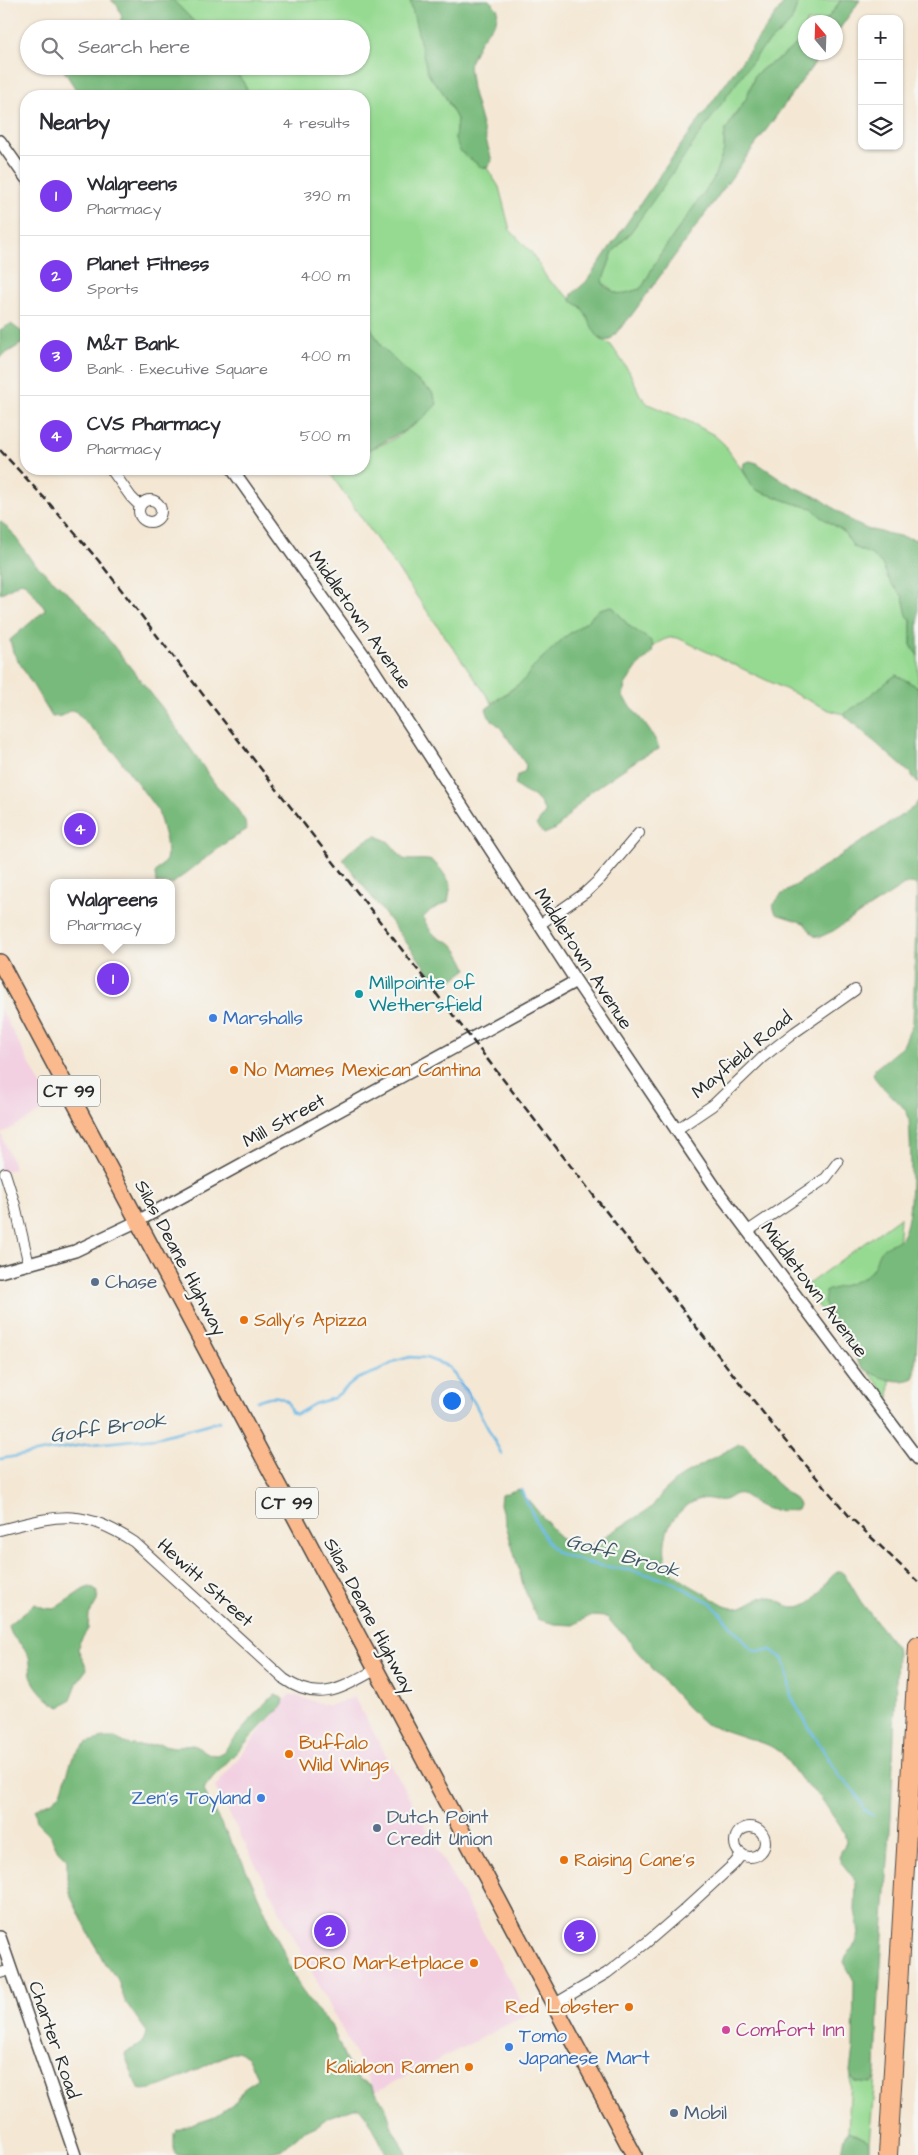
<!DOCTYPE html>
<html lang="en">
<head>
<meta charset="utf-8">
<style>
  body { margin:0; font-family:"Architects Daughter",sans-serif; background:#f2f2f3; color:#2b2b33 }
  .controls { position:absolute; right:15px; top:15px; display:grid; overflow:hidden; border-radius:10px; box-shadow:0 1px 4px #0004 }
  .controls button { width:45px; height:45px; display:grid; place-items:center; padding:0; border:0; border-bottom:1px solid #e1e1e2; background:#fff; color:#2b2b33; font:25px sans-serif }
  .compass { position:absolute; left:798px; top:15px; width:45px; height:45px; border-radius:50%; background:#fff; box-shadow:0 1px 4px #0004; rotate:341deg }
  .you { position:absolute; left:451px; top:1400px; width:18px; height:18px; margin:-12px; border:4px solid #fff; border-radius:50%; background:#1a73e8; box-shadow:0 0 0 8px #1a73e833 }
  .badge { display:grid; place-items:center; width:32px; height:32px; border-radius:50%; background:#7c3aed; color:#fff; font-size:16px; font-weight:700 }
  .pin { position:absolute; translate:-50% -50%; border:2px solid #fff; box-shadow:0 1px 5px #0006 }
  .popup { position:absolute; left:50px; top:879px; width:125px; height:65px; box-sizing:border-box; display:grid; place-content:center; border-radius:10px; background:#fff; filter:drop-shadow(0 1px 4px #0005); font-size:16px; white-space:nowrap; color:#7c7c81 }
  .popup b { font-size:19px; color:#2b2b33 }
  .popup::after { content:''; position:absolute; left:50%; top:100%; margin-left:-10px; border:10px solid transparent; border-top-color:#fff }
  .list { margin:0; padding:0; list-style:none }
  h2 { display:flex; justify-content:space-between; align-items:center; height:65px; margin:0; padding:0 20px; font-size:21px }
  h2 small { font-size:16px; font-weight:400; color:#7c7c81 }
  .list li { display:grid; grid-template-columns:32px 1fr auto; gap:15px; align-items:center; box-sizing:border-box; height:80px; padding:0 20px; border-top:1px solid #e1e1e2 }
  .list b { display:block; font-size:19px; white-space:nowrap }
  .list p { margin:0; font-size:16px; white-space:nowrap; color:#7c7c81 }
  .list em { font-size:16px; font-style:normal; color:#7c7c81 }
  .icon { flex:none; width:28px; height:28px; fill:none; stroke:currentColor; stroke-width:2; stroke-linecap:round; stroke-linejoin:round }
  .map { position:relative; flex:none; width:918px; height:2155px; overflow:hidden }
  .search { position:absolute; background:#fff; box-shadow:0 1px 4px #0004; left:20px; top:20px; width:350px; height:55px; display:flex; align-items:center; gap:12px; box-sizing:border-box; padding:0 18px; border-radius:28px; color:#7c7c81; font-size:19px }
  .panel { position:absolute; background:#fff; box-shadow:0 1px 4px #0004; left:20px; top:90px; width:350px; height:385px; border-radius:20px }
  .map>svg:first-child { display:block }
</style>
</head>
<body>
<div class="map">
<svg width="918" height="2155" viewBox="0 0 918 2155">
  <rect width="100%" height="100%" fill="#f6f6f2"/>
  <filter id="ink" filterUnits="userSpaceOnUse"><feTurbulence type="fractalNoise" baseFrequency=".02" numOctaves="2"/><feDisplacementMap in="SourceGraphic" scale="10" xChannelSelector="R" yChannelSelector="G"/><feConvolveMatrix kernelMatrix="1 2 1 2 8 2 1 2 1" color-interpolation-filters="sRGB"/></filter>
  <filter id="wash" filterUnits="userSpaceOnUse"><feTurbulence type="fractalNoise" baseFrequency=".0096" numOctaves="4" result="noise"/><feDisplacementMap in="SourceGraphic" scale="20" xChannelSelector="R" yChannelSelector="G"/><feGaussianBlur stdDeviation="1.12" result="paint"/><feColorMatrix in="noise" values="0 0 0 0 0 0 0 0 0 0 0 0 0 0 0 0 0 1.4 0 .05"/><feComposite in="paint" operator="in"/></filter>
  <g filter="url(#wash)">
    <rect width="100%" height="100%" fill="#f4e8d5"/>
    <!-- built -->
    <path fill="#f2cfe1" d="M0 1008 52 1106 1 1134 15 1169 0 1172Z
      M290 1694 329 1706 354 1697 528 2014 375 2092 215 1787Z"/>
    <!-- green -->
    <path fill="#96da92" stroke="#60825e" d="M173 0H410L430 77 442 91 457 119 455 139 481 167 487 168 499 187 510 230 532 253 548 280 581 307 600 339 611 345 629 371 640 395 648 404 690 422 714 435 724 444 756 490 793 503 812 508 821 517 843 531 854 547 872 555 882 564 890 582 903 597 907 615 911 620V645L918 656V687L896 675C878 688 862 704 843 714L829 710 678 638C668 636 661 641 653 646L650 640 629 626 612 606 600 609 586 622 565 637 537 663 523 681 492 703 327 469H364V452L392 440 417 423 437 404 432 392 410 375 381 346 364 315V96H250L243 82 232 66H361V29H201Z
      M799 0H841C827 18 831 22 806 22L805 37 780 58 765 67 755 75 746 99 731 120 724 137V150L713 180 659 256 644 284 640 289 622 294 616 293 602 282 613 252 630 233 731 89 761 50 791 22Z
      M900 1217 889 1398 804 1287Z
      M851 2077 856 2081 871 2083 875 2078 869 2142 856 2134 848 2131Z"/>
    <!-- forest -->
    <path fill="#78ba7c" stroke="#527254" d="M111 0H173L201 29H109L119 23 122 17 118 6Z
      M410 0H489L498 9 496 21 480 41 469 65 472 89 492 161 487 168 481 167 460 151 455 139 457 119 442 91 430 77 427 71Z
      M786 0H799L791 22 761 50 732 89 630 233 613 252 602 282 606 287 616 293 622 294 640 289 644 284 659 256 713 180 724 150 725 131 746 99 755 75 765 67 780 58 805 37 806 52 822 53 631 316 610 340C594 345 590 316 581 307 579 305 574 303 571 301L572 294 586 282 676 152Z
      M841 0H860L836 34V22H822L828 18Z
      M61 66H232L243 82 250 96H80Z
      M364 315 381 346 410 375 432 392 437 404C415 428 391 438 364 452Z
      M11 324 26 335V341L0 357V330Z
      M750 461 757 463 792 486 821 499 856 524 867 529 918 540V656L911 645V620L907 615 903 597 890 582 882 564 872 555 854 547 843 531 821 517 812 508 793 503 756 490 751 485 743 469 744 463Z
      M0 521 11 531 32 561 82 606 164 710 215 784 235 806 245 821 246 830 228 841 172 884 156 883 155 873 166 860 167 854 166 841 158 811 115 753 75 711 72 710 61 716 52 717 13 652 10 640 44 611 45 608 26 584 21 582 0 594Z
      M612 606 629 626 650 640 653 646 652 653 638 666 625 685 623 697C633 711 656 734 659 749L640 758 590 792 556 829 544 834 536 825 545 813C538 792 527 797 515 785L517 776 525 771 526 765 500 727 489 717 486 709 523 681 537 663 565 637 586 622 600 609Z
      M896 675 918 687V784L911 774 843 714C862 704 878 688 896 675Z
      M918 801V1322L915 1373 913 1378C897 1386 875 1376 861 1367L824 1303 826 1291C843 1285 867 1282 875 1264 877 1259 877 1255 881 1250 886 1244 895 1244 900 1239 916 1222 910 1142 909 1118 905 1103 882 1091 873 1075L875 1069 903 1046 913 1023 917 886 913 883 904 885 833 931 820 937 814 936 804 923 776 914 773 905 781 895 914 807Z
      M377 836 389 842 403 859C412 861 420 859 428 860 438 861 445 877 451 884L448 902 431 910 423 918C427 926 433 936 442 940 446 941 450 941 453 945 457 949 466 964 467 969L444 986 437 983 343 859C348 851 368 837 377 836Z
      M739 1444 745 1445 775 1482 797 1501 799 1505 797 1510C783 1511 769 1512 756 1504 751 1501 746 1495 741 1494 734 1492 730 1499 724 1500 717 1502 709 1497 701 1499 687 1502 671 1518 667 1532 657 1570 679 1579 707 1595 715 1600 724 1608 734 1608 747 1609 757 1595 769 1597 778 1599 785 1607 794 1607 821 1607 824 1576 840 1571L845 1575 861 1602 896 1647 897 1653 891 1816 878 2010 876 2072 875 2078 868 2083 856 2081 851 2077 850 2071 853 2049 854 1981 844 1962 846 1956 856 1943 859 1934 855 1910 856 1881 841 1862 839 1856 846 1842 844 1832 821 1798 801 1780 781 1752 768 1745 705 1724 687 1707 635 1649 625 1634 617 1629 607 1617 590 1616 573 1625 555 1624 537 1619 524 1588 500 1504 501 1495 519 1489 561 1539 572 1546 591 1545 651 1508 663 1492 680 1477Z
      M90 1587 98 1592 97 1601 89 1615 88 1629 79 1643 78 1649 87 1669 78 1681 71 1699 61 1707C50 1704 34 1687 31 1676 30 1668 31 1661 27 1653 22 1641 10 1641 9 1624L35 1604 44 1608 54 1609 84 1589Z
      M276 1695 284 1699 282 1708 274 1713 213 1777 205 1787 204 1793 244 1865 300 1988 314 2007 330 2023 346 2060 359 2079 371 2085 385 2106 393 2130 408 2155H387C378 2139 372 2121 360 2108H354L328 2117 318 2125 301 2133 283 2149 261 2155H176L174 2151V2133L177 2130 212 2118 237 2101 245 2087 256 2080 257 2077 248 2058 238 2051C216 2057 157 2096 138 2089L125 2055 126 2052C137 2047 145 2044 146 2031L125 2001 117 1978 105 1964 88 1932 71 1897 67 1878V1860L58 1851 50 1835 37 1822 35 1810 40 1806 52 1801 61 1792 73 1757 86 1743 103 1738H115L127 1744 140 1746 160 1744 173 1747 193 1745 210 1754 217 1755 223 1752 268 1700Z
      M848 2131 867 2140 869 2142V2155H840C843 2148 842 2136 848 2131Z"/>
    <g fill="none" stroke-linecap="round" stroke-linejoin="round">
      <!-- stream -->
      <path stroke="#6cbae6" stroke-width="2.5" d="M257 1401C268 1396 278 1394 288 1402L291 1412 297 1414 314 1404 334 1398 357 1379 378 1371 396 1361 410 1357 426 1358 448 1366 474 1402 502 1455
        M0 1459 82 1445 155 1438 220 1421
        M521 1490 545 1539 557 1553 591 1564 639 1572 670 1581 711 1603 752 1650 757 1651 771 1650 782 1658 787 1669 791 1696 799 1711 840 1777 853 1789 865 1810 872 1815"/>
    </g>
  </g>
  <g filter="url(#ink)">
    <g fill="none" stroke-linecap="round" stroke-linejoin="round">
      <defs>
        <path id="minor" d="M111 469 131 497 140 506
          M139 511a11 11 0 1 1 22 0a11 11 0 1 1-22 0Z
          M539 925 585 893 600 879 639 833
          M676 1130 713 1105 763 1057 795 1032 855 990
          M5 1173 15 1205 29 1265
          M748 1231 826 1178 838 1162
          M0 1530C59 1515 80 1507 134 1542L284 1679C319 1704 342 1688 375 1670
          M735 1842a15 15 0 1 1 30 0a15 15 0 1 1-30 0Z
          M0 1973 11 1970
          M553 2005 607 1973 646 1943 683 1911 734 1864 742 1854"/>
        <path id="tertiary" d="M0 141 26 178
          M232 469 366 658 576 981 717 1190 918 1459
          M0 1272 75 1251 138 1221 576 981
          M0 1937 75 2155"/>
        <path id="primary" d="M0 962 634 2155"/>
        <path id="motorway" d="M888 2155 918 1646"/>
      </defs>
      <!-- minor casing -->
      <use href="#minor" stroke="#494744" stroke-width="12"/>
      <!-- tertiary casing -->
      <use href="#tertiary" stroke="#494744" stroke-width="14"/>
      <!-- primary casing -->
      <use href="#primary" stroke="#494744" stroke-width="18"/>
      <!-- motorway casing -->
      <use href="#motorway" stroke="#494744" stroke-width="20"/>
      <!-- minor -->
      <use href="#minor" stroke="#fff" stroke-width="10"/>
      <!-- tertiary -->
      <use href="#tertiary" stroke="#fff" stroke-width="11"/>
      <!-- primary -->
      <use href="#primary" stroke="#fbba8d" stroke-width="15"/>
      <!-- motorway -->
      <use href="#motorway" stroke="#fbba8d" stroke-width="18"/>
      <!-- rail -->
      <path stroke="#2b2b2b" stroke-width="2.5" stroke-dasharray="8 4" stroke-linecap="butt" d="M0 450 48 502 98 560 782 1437 850 1517 918 1582"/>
    </g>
  </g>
  <!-- markers -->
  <circle fill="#0f9aa8" stroke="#f6f6f2" stroke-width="2" cx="359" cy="994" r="5"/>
  <g fill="#3f7fe0" stroke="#f6f6f2" stroke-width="2">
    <circle cx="213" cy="1018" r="5"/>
    <circle cx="261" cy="1798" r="5"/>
    <circle cx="509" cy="2047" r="5"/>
  </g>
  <g fill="#e8710a" stroke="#f6f6f2" stroke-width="2">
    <circle cx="234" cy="1070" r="5"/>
    <circle cx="244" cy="1320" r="5"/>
    <circle cx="289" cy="1754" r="5"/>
    <circle cx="564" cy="1860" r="5"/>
    <circle cx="474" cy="1963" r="5"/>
    <circle cx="629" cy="2007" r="5"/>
    <circle cx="469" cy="2067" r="5"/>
  </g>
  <g fill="#5c6f8a" stroke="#f6f6f2" stroke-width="2">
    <circle cx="95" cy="1282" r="5"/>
    <circle cx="377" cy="1828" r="5"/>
    <circle cx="674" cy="2113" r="5"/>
  </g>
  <circle fill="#d1479c" stroke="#f6f6f2" stroke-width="2" cx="726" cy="2030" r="5"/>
  <g text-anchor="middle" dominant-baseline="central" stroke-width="4.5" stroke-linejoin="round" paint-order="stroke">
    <!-- shield labels -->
    <g fill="#f6f6f2" stroke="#686867" stroke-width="1">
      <rect x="38" y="1075.5" width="62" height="31" rx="4"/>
      <rect x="256" y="1487.5" width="62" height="31" rx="4"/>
    </g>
    <g font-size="18" font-weight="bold" fill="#2b2b2b">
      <text x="69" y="1091">CT 99</text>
      <text x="287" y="1503">CT 99</text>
    </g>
    <!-- street labels -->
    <g font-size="19" fill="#2b2b2b" stroke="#f6f6f2">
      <text transform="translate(360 620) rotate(55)">Middletown Avenue</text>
      <text transform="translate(583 959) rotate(57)">Middletown Avenue</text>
      <text transform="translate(742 1055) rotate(-40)">Mayfield Road</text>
      <text transform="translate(284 1121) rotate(-29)">Mill Street</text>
      <text transform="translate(180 1258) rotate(62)">Silas Deane Highway</text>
      <text transform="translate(814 1290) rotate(53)">Middletown Avenue</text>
      <text transform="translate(205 1583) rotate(42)">Hewitt Street</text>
      <text transform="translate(369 1616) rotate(62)">Silas Deane Highway</text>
      <text transform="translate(54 2040) rotate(71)">Charter Road</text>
    </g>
    <!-- culture labels -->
    <g font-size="19" fill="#0d838f" stroke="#f6f6f2" text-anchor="start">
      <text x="369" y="983">Millpointe of<tspan x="369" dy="22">Wethersfield</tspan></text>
    </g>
    <!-- shop labels -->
    <g font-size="19" fill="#366cbe" stroke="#f6f6f2" text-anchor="start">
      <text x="223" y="1018">Marshalls</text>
      <text x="251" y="1798" text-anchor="end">Zen's Toyland</text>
      <text x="519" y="2036">Tomo<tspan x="519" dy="22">Japanese Mart</tspan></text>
    </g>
    <!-- food labels -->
    <g font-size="19" fill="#c56008" stroke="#f6f6f2" text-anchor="start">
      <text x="244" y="1070">No Mames Mexican Cantina</text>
      <text x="254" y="1320">Sally's Apizza</text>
      <text x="299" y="1743">Buffalo<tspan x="299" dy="22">Wild Wings</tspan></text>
      <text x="574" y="1860">Raising Cane's</text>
      <text x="464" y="1963" text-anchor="end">DORO Marketplace</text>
      <text x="619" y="2007" text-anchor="end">Red Lobster</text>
      <text x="459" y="2067" text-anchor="end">Kaliabon Ramen</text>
    </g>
    <!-- service labels -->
    <g font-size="19" fill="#4e5e75" stroke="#f6f6f2" text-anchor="start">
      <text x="105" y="1282">Chase</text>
      <text x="387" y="1817">Dutch Point<tspan x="387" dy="22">Credit Union</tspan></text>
      <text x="684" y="2113">Mobil</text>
    </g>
    <!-- hotel labels -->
    <g font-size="19" fill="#b23c85" stroke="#f6f6f2" text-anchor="start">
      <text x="736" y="2030">Comfort Inn</text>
    </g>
    <!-- water labels -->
    <g font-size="20" font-style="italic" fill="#3e5663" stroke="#f6f6f2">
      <text transform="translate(108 1428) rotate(-8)">Goff Brook</text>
      <text transform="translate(623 1556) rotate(16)">Goff Brook</text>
    </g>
  </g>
</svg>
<div class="controls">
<button>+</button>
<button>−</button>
<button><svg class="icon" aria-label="layers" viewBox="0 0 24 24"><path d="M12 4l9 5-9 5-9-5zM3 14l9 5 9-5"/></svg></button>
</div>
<svg class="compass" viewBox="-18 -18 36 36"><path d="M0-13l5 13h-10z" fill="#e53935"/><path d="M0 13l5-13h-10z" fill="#7c7c81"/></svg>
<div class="you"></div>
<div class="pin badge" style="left:113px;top:979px">1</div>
<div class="popup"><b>Walgreens</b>Pharmacy</div>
<div class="pin badge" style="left:330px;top:1931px">2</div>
<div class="pin badge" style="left:580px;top:1936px">3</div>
<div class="pin badge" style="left:80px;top:829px">4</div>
<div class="search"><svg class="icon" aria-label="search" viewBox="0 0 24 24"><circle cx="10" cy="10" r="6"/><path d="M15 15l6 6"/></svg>Search here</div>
<section class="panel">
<h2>Nearby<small>4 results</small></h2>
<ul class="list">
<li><span class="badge">1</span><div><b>Walgreens</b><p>Pharmacy</p></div><em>390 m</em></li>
<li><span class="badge">2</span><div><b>Planet Fitness</b><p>Sports</p></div><em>400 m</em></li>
<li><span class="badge">3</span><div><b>M&amp;T Bank</b><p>Bank · Executive Square</p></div><em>400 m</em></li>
<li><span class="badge">4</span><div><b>CVS Pharmacy</b><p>Pharmacy</p></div><em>500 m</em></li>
</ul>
</section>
</div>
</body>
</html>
